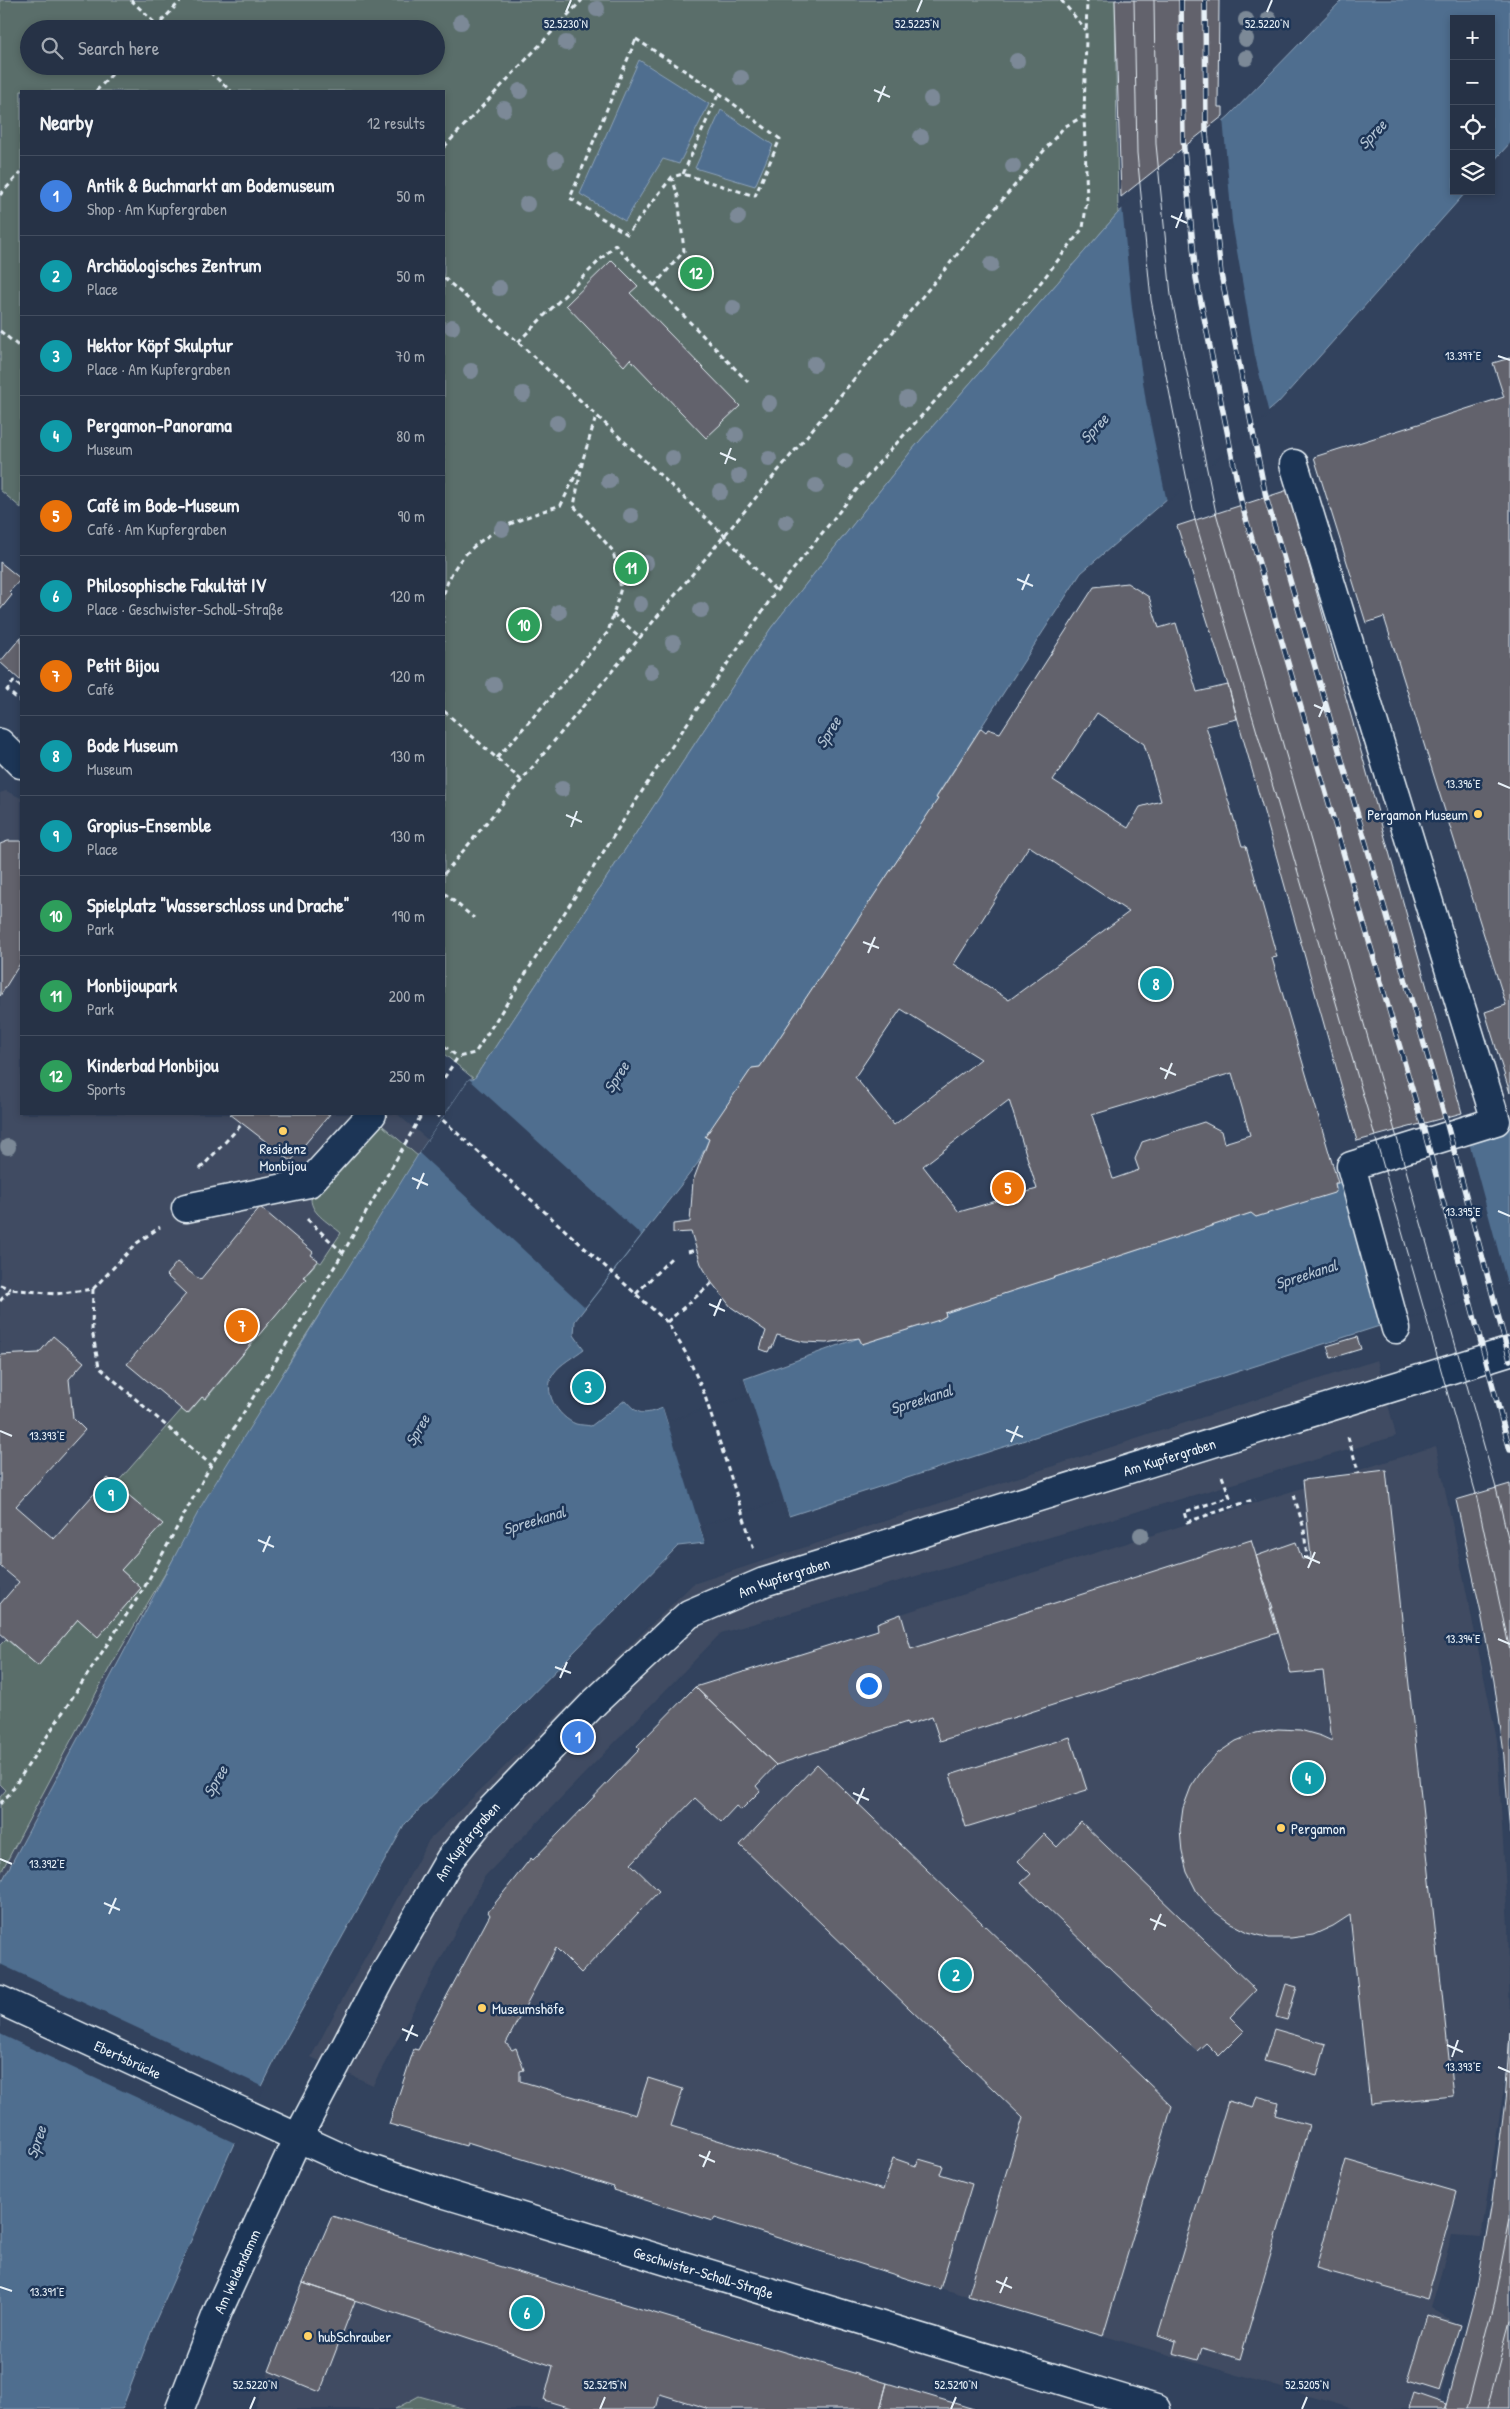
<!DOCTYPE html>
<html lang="en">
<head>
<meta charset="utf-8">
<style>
  body { margin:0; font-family:"Patrick Hand",sans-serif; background:#2e3a4d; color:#f1f3f6 }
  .controls { position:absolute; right:15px; top:15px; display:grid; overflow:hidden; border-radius:0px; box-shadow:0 2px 8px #0003 }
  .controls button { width:45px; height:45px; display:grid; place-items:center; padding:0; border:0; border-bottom:1px solid #424d5f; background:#263246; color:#f1f3f6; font:25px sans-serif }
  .you { position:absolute; left:868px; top:1685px; width:18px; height:18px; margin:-12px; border:4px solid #fff; border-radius:50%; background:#1a73e8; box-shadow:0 0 0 8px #1a73e833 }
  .badge { display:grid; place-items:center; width:32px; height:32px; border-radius:50%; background:#ffd166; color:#fff; font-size:16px; font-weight:700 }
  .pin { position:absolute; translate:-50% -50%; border:2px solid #fff; box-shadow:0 1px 5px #0006 }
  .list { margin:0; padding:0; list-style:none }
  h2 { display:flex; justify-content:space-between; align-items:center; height:65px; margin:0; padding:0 20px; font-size:21px }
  h2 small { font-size:16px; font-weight:400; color:#a4aab3 }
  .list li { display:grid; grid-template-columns:32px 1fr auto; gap:15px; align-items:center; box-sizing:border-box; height:80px; padding:0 20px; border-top:1px solid #424d5f }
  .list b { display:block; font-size:19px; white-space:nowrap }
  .list p { margin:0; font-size:16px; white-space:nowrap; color:#a4aab3 }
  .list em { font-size:16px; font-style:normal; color:#a4aab3 }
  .icon { flex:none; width:28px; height:28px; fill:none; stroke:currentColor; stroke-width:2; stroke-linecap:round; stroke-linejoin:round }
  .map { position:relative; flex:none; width:1510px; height:2409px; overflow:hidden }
  .search { position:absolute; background:#263246; box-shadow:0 2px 8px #0003; left:20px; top:20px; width:425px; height:55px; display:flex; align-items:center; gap:12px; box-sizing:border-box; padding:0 18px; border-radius:28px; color:#a4aab3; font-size:19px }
  .panel { position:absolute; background:#263246; box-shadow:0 2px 8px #0003; left:20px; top:90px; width:425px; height:1025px; border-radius:0px }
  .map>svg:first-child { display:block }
</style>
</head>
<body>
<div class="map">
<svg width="1510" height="2409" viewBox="0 0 1510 2409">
  <rect width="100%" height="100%" fill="#32425d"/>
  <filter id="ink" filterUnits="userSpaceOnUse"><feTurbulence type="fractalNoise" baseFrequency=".02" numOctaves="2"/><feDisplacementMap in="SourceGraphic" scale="10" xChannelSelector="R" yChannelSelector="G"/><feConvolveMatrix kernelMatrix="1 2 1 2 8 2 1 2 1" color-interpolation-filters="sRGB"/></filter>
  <g filter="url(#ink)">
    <!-- built -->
    <path fill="#404c62" d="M6 791 21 798V1114H397L428 1140 203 1503 0 1885V793Z
      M1377 1360 1396 1436 721 1633 485 1876 373 2085 311 2057 429 1840 693 1584Z
      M1436 1446 1497 1740 1508 1927 1510 2025V2048L1481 2237 1452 2235 1431 2308 1459 2325 1437 2409H1354L861 2265V2263L715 2218 713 2221 613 2190 614 2187 467 2143 389 2124 414 2049H418L490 1915 488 1912 531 1858 534 1860 640 1749 637 1746 695 1687 878 1630 877 1623 901 1614Z
      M332 2216 887 2383 880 2409H254L303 2283Z"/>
    <!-- green -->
    <path fill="#5a6e6a" stroke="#a1b0b1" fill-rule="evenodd" d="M0 0H1115L1118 213 912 450 771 628 474 1079 444 1054V91H21V508L0 490ZM29 29H436V66H29Z
      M376 1120 419 1157 417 1162 299 1346 110 1667 0 1874V1797L6 1790 0 1784V1645L6 1639 38 1666 78 1619 98 1637 141 1588 121 1570 162 1524 116 1484 182 1409 189 1413 202 1397 206 1399 305 1279 304 1277 318 1261 321 1263 341 1233C331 1224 311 1214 311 1199Z
      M419 2396 465 2409H395Z"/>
    <!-- water -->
    <path fill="#4f6e8f" stroke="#8ca2b9" d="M1342 0H1510V143L1491 164V19H1454V191H1467L1278 403 1081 573 936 797 938 799 760 1067 752 1068 706 1137 709 1139 698 1163 575 1321 574 1335 584 1349C575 1356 560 1364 554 1373 541 1391 558 1417 576 1424 580 1425 586 1425 591 1426L625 1400C639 1416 643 1415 663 1408L668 1424 750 1398 744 1379 859 1338 862 1344 939 1320 946 1316 945 1313 1251 1213 1256 1217 1336 1189 1335 1183H1339L1344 1175 1510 1125V1284L789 1516 782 1497 699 1523 705 1543 678 1546 405 1824 285 2040 235 2141 155 2322 122 2409H0V1885L203 1503 419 1153 469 1079H474L771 628 912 450 1118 213 1229 116Z
      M639 60 709 104 679 164 663 159 625 221 580 194Z
      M721 110 773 145 755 186 695 168Z"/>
    <!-- pier -->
    <path fill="#32425d" d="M1223 118 1232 222 1255 356 1269 414 1167 502 1146 402 1132 308 1122 206Z
      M469 1079 641 1235 585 1307 419 1153Z
      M1467 1135 1508 1287 1406 1320 1364 1166Z
      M744 1379 789 1516 786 1517 781 1500 702 1525 707 1542 705 1543 663 1408 665 1407 669 1421 747 1396 741 1380Z
      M0 1964 264 2087 237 2144 0 2034Z"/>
    <!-- building -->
    <path fill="#62626c" stroke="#e8f1f8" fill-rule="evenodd" d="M1115 0H1219L1218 107H1223V116L1121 197Z
      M612 260 638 286 630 293 740 406 706 438 630 359 624 366 566 305Z
      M1510 358V1093L1485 1012 1506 1005 1384 617 1366 623 1314 457 1504 397 1493 363Z
      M1288 490 1462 1113 1357 1141 1228 685 1177 526Z
      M0 562 21 579 9 592 12 595 0 610Z
      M1127 583 1149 597 1159 628 1176 623 1197 692 1228 685 1237 719 1206 726 1242 846H1246L1277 957 1272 958 1338 1183H1335L1336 1190 1334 1193 1256 1217 1251 1213 945 1313 946 1316 939 1320 862 1344 859 1338 826 1343 804 1342 777 1335 772 1348H770L768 1352 760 1349 766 1331 731 1307 712 1283 701 1264 691 1232 673 1233V1224L690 1222 693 1181 709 1139 705 1137 752 1068 760 1067 938 799 936 798 981 728 986 732 988 729 1000 733 1094 587ZM1097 713 1144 744 1161 801 1140 807 1128 828 1053 780ZM1029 846 1129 912 1009 1000 954 964ZM901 1009 981 1059 894 1125 855 1077ZM1232 1073 1250 1135 1224 1143 1221 1131 1204 1122 1142 1142 1135 1159 1139 1170 1113 1179 1092 1115ZM1009 1100 1037 1189 959 1212 923 1166Z
      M21 637V681L0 662Z
      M8 841H21V962L0 996V844Z
      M230 1114H330L291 1161Z
      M260 1207 313 1252 311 1255 318 1260 303 1277 306 1279 205 1399 202 1397 187 1414 127 1364 186 1294 166 1275 177 1262 200 1280Z
      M53 1336 84 1362 69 1379 73 1418 85 1430 16 1506 54 1539 108 1478 163 1524 121 1570 141 1588 98 1637 78 1619 38 1666 0 1633V1604L19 1582 0 1566V1355L39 1353Z
      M1357 1337 1361 1349 1331 1358 1327 1346Z
      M1386 1470 1453 2096 1370 2104 1350 1915 1333 1926 1313 1935 1291 1938H1269L1248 1932 1229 1922 1211 1909 1197 1892 1187 1872 1182 1852 1180 1830 1183 1808 1191 1787 1203 1769 1218 1753 1236 1741 1256 1733 1278 1729 1300 1730 1321 1736 1332 1741 1323 1671 1291 1674 1256 1556 1296 1542 1302 1559 1311 1558 1303 1480Z
      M1510 1484V1834L1503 1746 1494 1681 1480 1608 1456 1500Z
      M1251 1540 1273 1608H1270L1278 1633 940 1741 932 1717 907 1725V1722L776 1765 695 1687 878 1630 877 1623 901 1614 911 1649Z
      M695 1687 776 1765 756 1786 760 1791 741 1810 736 1806 721 1822 695 1798 631 1864 659 1891 581 1973 556 1948 506 2043 512 2050 516 2048 524 2070 520 2071V2081L636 2115 648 2078 683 2089 671 2126 883 2190 893 2158 916 2166 919 2159 943 2166 940 2174 972 2184 940 2289 715 2218 713 2221 613 2190 614 2187 467 2142 466 2146 389 2124 414 2049 418 2050 490 1915 488 1912 531 1858 533 1860 640 1749 637 1746Z
      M1070 1737 1087 1790 966 1827 950 1775Z
      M817 1764 1172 2106 1103 2336 968 2296 1023 2118 740 1845Z
      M1081 1822 1256 1990 1230 2017 1244 2031 1219 2056 1206 2043 1197 2051 1021 1883 1031 1874 1018 1861 1044 1834 1057 1847Z
      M1286 1984 1297 1987 1287 2020 1276 2017Z
      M1274 2029 1326 2044 1317 2076 1264 2061Z
      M1510 2032V2409H1445L1477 2288 1492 2202 1505 2101Z
      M1257 2096 1278 2102 1275 2115 1309 2125 1240 2359 1202 2348 1198 2360 1173 2353 1176 2341 1158 2335 1228 2101 1253 2108Z
      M1346 2160 1457 2192 1427 2299 1316 2268Z
      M332 2216 887 2383 880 2409H709L660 2394 656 2409H574L544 2400 553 2366 303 2283Z
      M303 2283 355 2301 320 2392 269 2371Z
      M1427 2315 1460 2325 1439 2391 1407 2381Z
      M887 2383 900 2387 974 2409H880Z
      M1414 2393 1446 2404 1444 2409H1409Z"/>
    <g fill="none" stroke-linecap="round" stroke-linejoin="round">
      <defs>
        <g id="minor">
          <path d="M1294 464 1496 1121 1351 1166 1396 1329"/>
          <path d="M0 743 21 764"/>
          <path d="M186 1208 309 1183 372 1114"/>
          <path id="s1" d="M0 2000 355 2164 442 2193 1156 2409"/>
          <path id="s2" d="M180 2409 218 2311 298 2137 381 1979 450 1859 482 1819 595 1702 689 1614 764 1582 1510 1351"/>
        </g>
      </defs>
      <!-- minor casing -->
      <use href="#minor" stroke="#e8f1f8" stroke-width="31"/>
      <!-- path -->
      <path stroke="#e8f1f8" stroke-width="3" stroke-dasharray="5 4" stroke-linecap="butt" d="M131 0 161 29
        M1061 0 1086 30
        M155 29 181 0
        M636 39 719 93 780 139 755 196 683 174 672 177 627 234 570 198Z
        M203 66 231 91
        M96 91 120 66
        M444 147 582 0
        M683 174 719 93
        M0 195 21 172
        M444 278 518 342 723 534 776 591
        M654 286 684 251 678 196 672 178
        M0 331 21 348
        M518 342 615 245 748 382
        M444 594C457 540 513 521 561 505L581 464
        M613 614 639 636
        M21 687 14 681 7 690 21 702
        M444 711 521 780
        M497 758 608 632 621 588 613 551 574 506 583 459 596 417
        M444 874 1004 198 1064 127 1084 116
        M444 893 474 918
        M444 1046 458 1057
        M444 1078 458 1057 475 1053 648 782 776 591 874 468 1027 300 1083 228 1087 200 1084 116 1087 0
        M436 1114 667 1322 687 1355 704 1393 754 1550
        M200 1169 242 1124
        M307 1219 343 1253
        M688 1252 695 1250
        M0 1285 11 1289
        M93 1289 92 1330 99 1367 211 1465
        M636 1294 673 1256
        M0 1301 11 1289 55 1294 93 1289 137 1243 160 1227
        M667 1322 712 1283
        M1348 1437 1359 1474
        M1222 1476 1230 1497 1184 1512 1187 1522 1255 1499
        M1294 1495 1304 1529 1307 1559
        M0 1804 10 1793 144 1588 211 1465 343 1253 422 1114"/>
      <!-- minor -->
      <use href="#minor" stroke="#1d3557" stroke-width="28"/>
      <!-- tram -->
      <path stroke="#e8f1f8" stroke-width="1" d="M1134 0 1137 153 1151 300 1195 520 1375 1136 1476 1494 1510 1651
        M1154 0 1156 144 1171 295 1216 513 1395 1131 1496 1488 1510 1546
        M1466 2409 1494 2301 1510 2219
        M1487 2409 1510 2321"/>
      <defs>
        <path id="rail" d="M1181 0 1183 139 1196 278 1242 505 1422 1123 1510 1450
          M1205 0 1206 133 1221 274 1266 497 1445 1117 1510 1360"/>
      </defs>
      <!-- rail casing -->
      <use href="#rail" stroke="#e8f1f8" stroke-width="5.5"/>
      <!-- rail -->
      <use href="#rail" stroke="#1d3557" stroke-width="4" stroke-dasharray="11" stroke-linecap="butt"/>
    </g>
    <!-- trees -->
    <g fill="#7b8997">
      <circle cx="597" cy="9" r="8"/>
      <circle cx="1269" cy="19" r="8"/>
      <circle cx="1246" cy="20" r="8"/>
      <circle cx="461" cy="22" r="8"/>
      <circle cx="1246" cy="39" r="8"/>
      <circle cx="566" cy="43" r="8"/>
      <circle cx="1246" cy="58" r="8"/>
      <circle cx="1017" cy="61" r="8"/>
      <circle cx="741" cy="78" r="8"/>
      <circle cx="520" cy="91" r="8"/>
      <circle cx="931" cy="99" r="8"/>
      <circle cx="504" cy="109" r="8"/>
      <circle cx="921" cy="137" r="8"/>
      <circle cx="556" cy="160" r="8"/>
      <circle cx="1013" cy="166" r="8"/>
      <circle cx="527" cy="204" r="8"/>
      <circle cx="738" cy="217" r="8"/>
      <circle cx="991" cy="265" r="8"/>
      <circle cx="499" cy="288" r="8"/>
      <circle cx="733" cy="308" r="8"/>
      <circle cx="452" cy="327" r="8"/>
      <circle cx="814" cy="364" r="8"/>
      <circle cx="471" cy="371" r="8"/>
      <circle cx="523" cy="394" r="8"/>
      <circle cx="907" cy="399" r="8"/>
      <circle cx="769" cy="403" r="8"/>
      <circle cx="557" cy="423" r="8"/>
      <circle cx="736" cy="435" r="8"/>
      <circle cx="672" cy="458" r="8"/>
      <circle cx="769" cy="459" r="8"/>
      <circle cx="845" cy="461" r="8"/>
      <circle cx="739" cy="476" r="8"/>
      <circle cx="609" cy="481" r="8"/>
      <circle cx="816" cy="486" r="8"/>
      <circle cx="720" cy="492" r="8"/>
      <circle cx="631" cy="516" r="8"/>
      <circle cx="786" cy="522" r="8"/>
      <circle cx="502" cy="529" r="8"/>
      <circle cx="646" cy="563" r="8"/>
      <circle cx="640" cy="604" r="8"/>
      <circle cx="701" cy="610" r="8"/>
      <circle cx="559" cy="612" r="8"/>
      <circle cx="673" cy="643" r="8"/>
      <circle cx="651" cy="672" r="8"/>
      <circle cx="494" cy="685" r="8"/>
      <circle cx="562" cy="789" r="8"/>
      <circle cx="8" cy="1147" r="8"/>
      <circle cx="1141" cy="1535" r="8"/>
    </g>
  </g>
  <!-- ticks -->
  <path fill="none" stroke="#e8f1f8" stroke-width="2" d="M566 12 571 0M917 12 922 0M1267 12 1272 0M874 90 890 97M878 102 885 86M1171 216 1187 223M1176 228 1182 212M1498 356 1510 360M720 453 736 460M725 464 731 448M1017 579 1033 586M1022 590 1029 574M1314 705 1330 712M1319 717 1326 701M1498 783 1510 788M566 815 582 822M571 827 577 811M863 942 879 948M868 953 875 937M1160 1068 1176 1075M1165 1079 1172 1063M412 1178 428 1185M417 1189 424 1173M1498 1211 1510 1216M709 1304 725 1311M714 1316 721 1299M1006 1430 1023 1437M0 1431 12 1436M1011 1442 1018 1426M258 1540 274 1547M263 1552 270 1536M1304 1556 1320 1563M1308 1568 1315 1552M1498 1639 1510 1644M555 1667 571 1673M560 1678 567 1662M853 1793 869 1800M857 1804 864 1788M0 1859 12 1864M104 1903 120 1910M109 1914 116 1898M1150 1919 1166 1926M1154 1930 1161 1914M402 2029 418 2036M406 2041 413 2025M1447 2045 1463 2052M1452 2057 1458 2040M1498 2067 1510 2072M699 2155 715 2162M703 2167 710 2151M996 2281 1012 2288M0 2287 12 2291M1000 2293 1007 2277M250 2409 255 2397M600 2409 605 2397M951 2409 956 2397M1302 2409 1307 2397"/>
  <!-- markers -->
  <g fill="#ffd166" stroke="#1d3557" stroke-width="2">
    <circle cx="1478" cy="814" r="5"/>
    <circle cx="283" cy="1131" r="5"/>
    <circle cx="1281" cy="1828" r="5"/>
    <circle cx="482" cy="2008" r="5"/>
    <circle cx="308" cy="2336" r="5"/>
  </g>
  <g text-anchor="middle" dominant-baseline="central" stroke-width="5" stroke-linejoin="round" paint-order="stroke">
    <!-- poi labels -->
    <g font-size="15" fill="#e8f1f8" stroke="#1d3557" text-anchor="start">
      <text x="1468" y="814" text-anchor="end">Pergamon Museum</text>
      <text x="283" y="1148" text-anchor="middle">Residenz<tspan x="283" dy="17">Monbijou</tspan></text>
      <text x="1291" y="1828">Pergamon</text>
      <text x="492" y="2008">Museumshöfe</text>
      <text x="318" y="2336">hubSchrauber</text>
    </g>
    <!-- street labels -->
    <g font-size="15" fill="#e8f1f8" stroke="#1d3557">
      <text stroke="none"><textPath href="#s2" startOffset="1462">Am Kupfergraben</textPath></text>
      <text stroke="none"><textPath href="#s2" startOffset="1058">Am Kupfergraben</textPath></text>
      <text stroke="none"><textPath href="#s2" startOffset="638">Am Kupfergraben</textPath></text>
      <text stroke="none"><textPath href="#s1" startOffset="141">Ebertsbrücke</textPath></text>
      <text stroke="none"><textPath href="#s2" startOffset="149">Am Weidendamm</textPath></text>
      <text stroke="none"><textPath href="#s1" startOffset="756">Geschwister-Scholl-Straße</textPath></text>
    </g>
    <!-- water labels -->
    <g font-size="16" font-style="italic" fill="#b2c3d3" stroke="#1d3557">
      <text transform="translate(1372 134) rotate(-47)">Spree</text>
      <text transform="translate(1094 428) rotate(-47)">Spree</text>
      <text transform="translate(828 732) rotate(-58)">Spree</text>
      <text transform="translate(616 1077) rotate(-58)">Spree</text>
      <text transform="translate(1306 1274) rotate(-18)">Spreekanal</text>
      <text transform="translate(921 1399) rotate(-18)">Spreekanal</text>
      <text transform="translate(417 1430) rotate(-60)">Spree</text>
      <text transform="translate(534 1520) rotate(-17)">Spreekanal</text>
      <text transform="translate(215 1781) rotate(-60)">Spree</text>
      <text transform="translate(36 2142) rotate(-72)">Spree</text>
    </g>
  </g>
  <g font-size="12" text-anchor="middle" fill="#e8f1f8" stroke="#1d3557" stroke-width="5" stroke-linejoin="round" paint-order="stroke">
    <text x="566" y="28">52.5230°N</text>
    <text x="917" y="28">52.5225°N</text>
    <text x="1267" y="28">52.5220°N</text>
    <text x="1463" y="360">13.397°E</text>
    <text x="1463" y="788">13.396°E</text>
    <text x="1463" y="1216">13.395°E</text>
    <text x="47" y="1440">13.393°E</text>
    <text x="1463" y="1643">13.394°E</text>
    <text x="47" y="1868">13.392°E</text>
    <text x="1463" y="2071">13.393°E</text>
    <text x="47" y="2296">13.391°E</text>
    <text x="255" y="2389">52.5220°N</text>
    <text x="605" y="2389">52.5215°N</text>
    <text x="956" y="2389">52.5210°N</text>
    <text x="1307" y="2389">52.5205°N</text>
  </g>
</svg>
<div class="controls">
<button>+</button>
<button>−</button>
<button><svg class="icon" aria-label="locate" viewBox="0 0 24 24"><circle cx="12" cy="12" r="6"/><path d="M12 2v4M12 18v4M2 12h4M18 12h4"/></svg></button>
<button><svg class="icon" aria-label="layers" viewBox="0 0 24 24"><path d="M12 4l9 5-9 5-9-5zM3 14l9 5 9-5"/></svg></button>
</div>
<div class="you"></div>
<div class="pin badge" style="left:578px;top:1737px;background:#3f7fe0">1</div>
<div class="pin badge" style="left:956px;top:1975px;background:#0f9aa8">2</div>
<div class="pin badge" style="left:588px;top:1387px;background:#0f9aa8">3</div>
<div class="pin badge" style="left:1308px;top:1778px;background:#0f9aa8">4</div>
<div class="pin badge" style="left:1008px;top:1188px;background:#e8710a">5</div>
<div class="pin badge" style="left:527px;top:2313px;background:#0f9aa8">6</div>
<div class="pin badge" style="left:242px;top:1326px;background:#e8710a">7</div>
<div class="pin badge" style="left:1156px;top:984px;background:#0f9aa8">8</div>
<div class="pin badge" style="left:111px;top:1495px;background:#0f9aa8">9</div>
<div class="pin badge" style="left:524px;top:625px;background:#2e9e5b">10</div>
<div class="pin badge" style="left:631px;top:568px;background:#2e9e5b">11</div>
<div class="pin badge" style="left:696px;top:273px;background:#2e9e5b">12</div>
<div class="search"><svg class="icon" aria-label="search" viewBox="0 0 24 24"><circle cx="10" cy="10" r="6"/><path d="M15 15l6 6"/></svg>Search here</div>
<section class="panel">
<h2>Nearby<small>12 results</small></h2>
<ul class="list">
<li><span class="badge" style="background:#3f7fe0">1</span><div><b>Antik &amp; Buchmarkt am Bodemuseum</b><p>Shop · Am Kupfergraben</p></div><em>50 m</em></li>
<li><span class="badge" style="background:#0f9aa8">2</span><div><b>Archäologisches Zentrum</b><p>Place</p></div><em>50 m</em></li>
<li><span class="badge" style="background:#0f9aa8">3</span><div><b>Hektor Köpf Skulptur</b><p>Place · Am Kupfergraben</p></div><em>70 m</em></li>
<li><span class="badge" style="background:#0f9aa8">4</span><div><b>Pergamon-Panorama</b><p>Museum</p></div><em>80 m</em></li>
<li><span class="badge" style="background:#e8710a">5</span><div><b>Café im Bode-Museum</b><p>Café · Am Kupfergraben</p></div><em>90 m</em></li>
<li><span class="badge" style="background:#0f9aa8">6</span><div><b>Philosophische Fakultät IV</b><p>Place · Geschwister-Scholl-Straße</p></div><em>120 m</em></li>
<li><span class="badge" style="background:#e8710a">7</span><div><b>Petit Bijou</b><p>Café</p></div><em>120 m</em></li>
<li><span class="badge" style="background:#0f9aa8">8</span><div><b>Bode Museum</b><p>Museum</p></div><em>130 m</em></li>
<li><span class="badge" style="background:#0f9aa8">9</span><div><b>Gropius-Ensemble</b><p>Place</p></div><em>130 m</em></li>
<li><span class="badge" style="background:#2e9e5b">10</span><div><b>Spielplatz &quot;Wasserschloss und Drache&quot;</b><p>Park</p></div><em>190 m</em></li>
<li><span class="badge" style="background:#2e9e5b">11</span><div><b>Monbijoupark</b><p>Park</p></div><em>200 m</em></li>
<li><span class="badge" style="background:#2e9e5b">12</span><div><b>Kinderbad Monbijou</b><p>Sports</p></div><em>250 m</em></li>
</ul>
</section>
</div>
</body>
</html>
